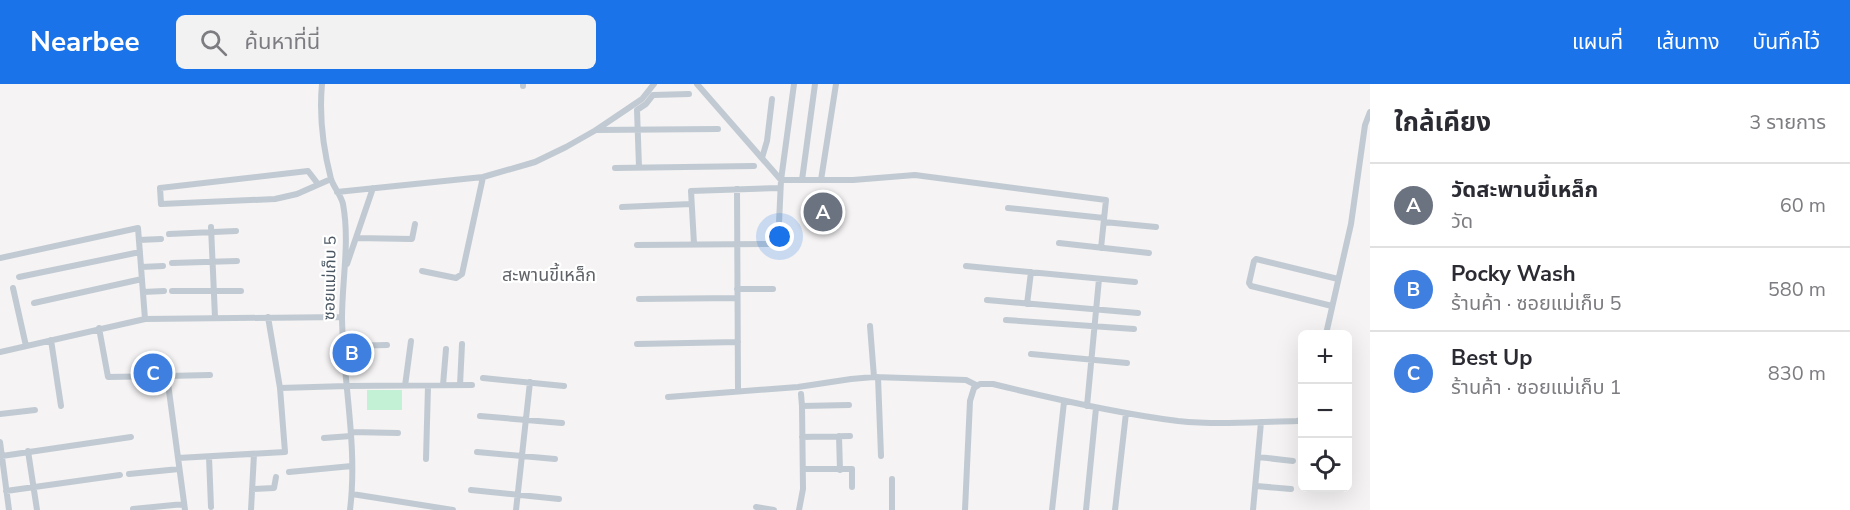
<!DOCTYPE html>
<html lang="th">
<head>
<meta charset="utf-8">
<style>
  body { margin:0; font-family:"Nunito Sans","Noto Sans Thai",sans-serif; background:#f2f2f3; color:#2b2b33 }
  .controls { position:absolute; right:18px; bottom:18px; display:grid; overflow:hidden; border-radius:9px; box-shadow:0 6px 24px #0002 }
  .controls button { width:54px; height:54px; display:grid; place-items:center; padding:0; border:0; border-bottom:2px solid #e1e1e2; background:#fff; color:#2b2b33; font:30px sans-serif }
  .you { position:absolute; left:780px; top:153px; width:21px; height:21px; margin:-15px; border:4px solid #fff; border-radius:50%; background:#1a73e8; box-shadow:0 0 0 9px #1a73e833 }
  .badge { display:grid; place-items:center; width:39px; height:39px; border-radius:50%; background:#1a73e8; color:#fff; font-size:20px; font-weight:700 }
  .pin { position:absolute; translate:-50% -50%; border:3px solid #fff; box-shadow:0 2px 6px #0006 }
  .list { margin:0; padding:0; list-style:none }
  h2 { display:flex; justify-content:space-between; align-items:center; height:78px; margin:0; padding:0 24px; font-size:26px }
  h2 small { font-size:20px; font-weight:400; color:#7c7c81 }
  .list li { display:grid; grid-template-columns:39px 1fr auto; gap:18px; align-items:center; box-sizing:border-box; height:84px; padding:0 24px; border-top:2px solid #e1e1e2 }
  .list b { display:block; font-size:22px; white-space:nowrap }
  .list p { margin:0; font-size:20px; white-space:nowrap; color:#7c7c81 }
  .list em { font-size:20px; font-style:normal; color:#7c7c81 }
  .icon { flex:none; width:33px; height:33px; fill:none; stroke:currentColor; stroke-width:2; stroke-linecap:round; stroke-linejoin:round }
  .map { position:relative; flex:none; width:1370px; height:426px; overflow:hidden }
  header { display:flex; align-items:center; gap:36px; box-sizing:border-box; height:84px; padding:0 30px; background:#1a73e8; color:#fff }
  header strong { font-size:28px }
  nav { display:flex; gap:33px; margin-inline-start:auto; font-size:21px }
  .search { width:420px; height:54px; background:#f2f2f3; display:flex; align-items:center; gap:15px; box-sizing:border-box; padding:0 21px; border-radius:9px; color:#7c7c81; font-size:22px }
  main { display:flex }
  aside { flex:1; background:#fff }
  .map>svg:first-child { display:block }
</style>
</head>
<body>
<header>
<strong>Nearbee</strong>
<div class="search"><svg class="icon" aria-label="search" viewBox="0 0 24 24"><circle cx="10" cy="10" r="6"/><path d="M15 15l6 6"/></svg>ค้นหาที่นี่</div>
<nav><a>แผนที่</a><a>เส้นทาง</a><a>บันทึกไว้</a></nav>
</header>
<main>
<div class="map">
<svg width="1370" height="426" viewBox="0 0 1370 426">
  <rect width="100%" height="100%" fill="#f5f3f3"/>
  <!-- green -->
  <path fill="#c3f1d5" d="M367 306H402V326H367Z"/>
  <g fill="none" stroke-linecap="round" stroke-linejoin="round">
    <!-- minor -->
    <path stroke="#c1cad2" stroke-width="6" d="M322 0C319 32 323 64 331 95 334 104 341 111 343 120 350 158 342 196 342 234 343 298 358 362 350 426
      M523 0V2
      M697 0 781 96H853L915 91 1106 116 1101 164
      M596 46 718 45
      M762 74 767 57 772 15
      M639 83 637 26 646 20 653 11 689 10
      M615 84 754 82
      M802 96 815 0
      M821 96 836 0
      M318 100 308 87 160 104 161 120 275 115 297 110 331 95
      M737 105 738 306
      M337 108 483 93 535 78 566 63 596 46 642 15 654 0
      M622 123 691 120
      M1008 124 1104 134
      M1104 138 1156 143
      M211 143 215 233
      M169 150 236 147
      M356 154 412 155 415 140
      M139 156 161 155
      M1059 159 1149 169
      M694 160 691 107 780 104
      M637 161 778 160 781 96 794 0
      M0 174 138 144 145 235
      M172 179 237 177
      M347 180 373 104
      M966 182 1135 198
      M141 183 163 182
      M422 187 456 194 462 190 483 93
      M19 193 140 168
      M13 204 26 262
      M737 205H773
      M172 207H241
      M143 208 164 207
      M639 215 737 214
      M987 216 1138 229
      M34 219 142 195
      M1027 220 1031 188
      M1332 222 1251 202 1249 199 1254 177 1256 175 1338 195
      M268 233 280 304
      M1006 236 1134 245
      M870 242 874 293
      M99 244 108 293 167 292 185 426
      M1326 250 1351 140 1365 41 1370 28
      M51 256 61 322
      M637 260 738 258
      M344 262 387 261
      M0 268 145 235 342 233
      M1031 270 1127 279
      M167 292 210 291
      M878 293 881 372
      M483 294 564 302
      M443 301 446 265
      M460 301 462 260
      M405 302 411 257
      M801 310 802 322
      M668 313 798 303 851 295 874 293 966 296 976 301
      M1087 322 1099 195
      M0 330 35 326
      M480 332 562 339
      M351 348 398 349
      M839 352 840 386
      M802 353 850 352
      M324 354 351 352
      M0 358 9 426
      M28 367 37 426
      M477 368 555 375
      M2 372 131 353
      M209 373 211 423
      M1258 373 1293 377
      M178 374 285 368 280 304 347 302 472 301
      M426 375 428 302
      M803 385H852V403
      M289 388 352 382
      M129 390 179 385
      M892 395V426
      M1256 402 1291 405
      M252 405 274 404 276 393
      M471 406 559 415
      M6 407 120 391
      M352 410 453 426
      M756 423 774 426
      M133 425 184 420
      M251 426 254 370
      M516 426 530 298
      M799 426 803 405 802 322 849 321
      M965 426 970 317 974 304 980 300H993C1054 315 1115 329 1178 337 1217 341 1258 338 1297 337L1302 335
      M1052 426 1064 318
      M1086 426 1096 324
      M1115 426 1126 329
      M1253 426 1261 338"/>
  </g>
  <g text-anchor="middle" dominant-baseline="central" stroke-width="4.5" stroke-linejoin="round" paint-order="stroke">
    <!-- street labels -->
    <g font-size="16" fill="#4a5661" stroke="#fff">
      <text transform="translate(330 194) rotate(-89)">ซอยแม่เก็บ 5</text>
    </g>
    <!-- neighbourhood labels -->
    <g font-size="18" fill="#5f6368" stroke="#fff">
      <text x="549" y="191">สะพานขี้เหล็ก</text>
    </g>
  </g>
</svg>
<div class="controls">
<button>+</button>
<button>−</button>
<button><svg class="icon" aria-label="locate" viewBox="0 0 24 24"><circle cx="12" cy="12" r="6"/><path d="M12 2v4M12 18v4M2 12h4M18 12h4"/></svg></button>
</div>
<div class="you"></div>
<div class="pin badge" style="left:823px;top:128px;background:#6b7280">A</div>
<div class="pin badge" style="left:352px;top:269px;background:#3f7fe0">B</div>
<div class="pin badge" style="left:153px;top:289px;background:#3f7fe0">C</div>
</div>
<aside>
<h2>ใกล้เคียง<small>3 รายการ</small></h2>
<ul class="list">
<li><span class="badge" style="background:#6b7280">A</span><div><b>วัดสะพานขี้เหล็ก</b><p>วัด</p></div><em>60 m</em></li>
<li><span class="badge" style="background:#3f7fe0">B</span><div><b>Pocky Wash</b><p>ร้านค้า · ซอยแม่เก็บ 5</p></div><em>580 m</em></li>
<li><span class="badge" style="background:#3f7fe0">C</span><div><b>Best Up</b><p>ร้านค้า · ซอยแม่เก็บ 1</p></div><em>830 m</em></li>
</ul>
</aside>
</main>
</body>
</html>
